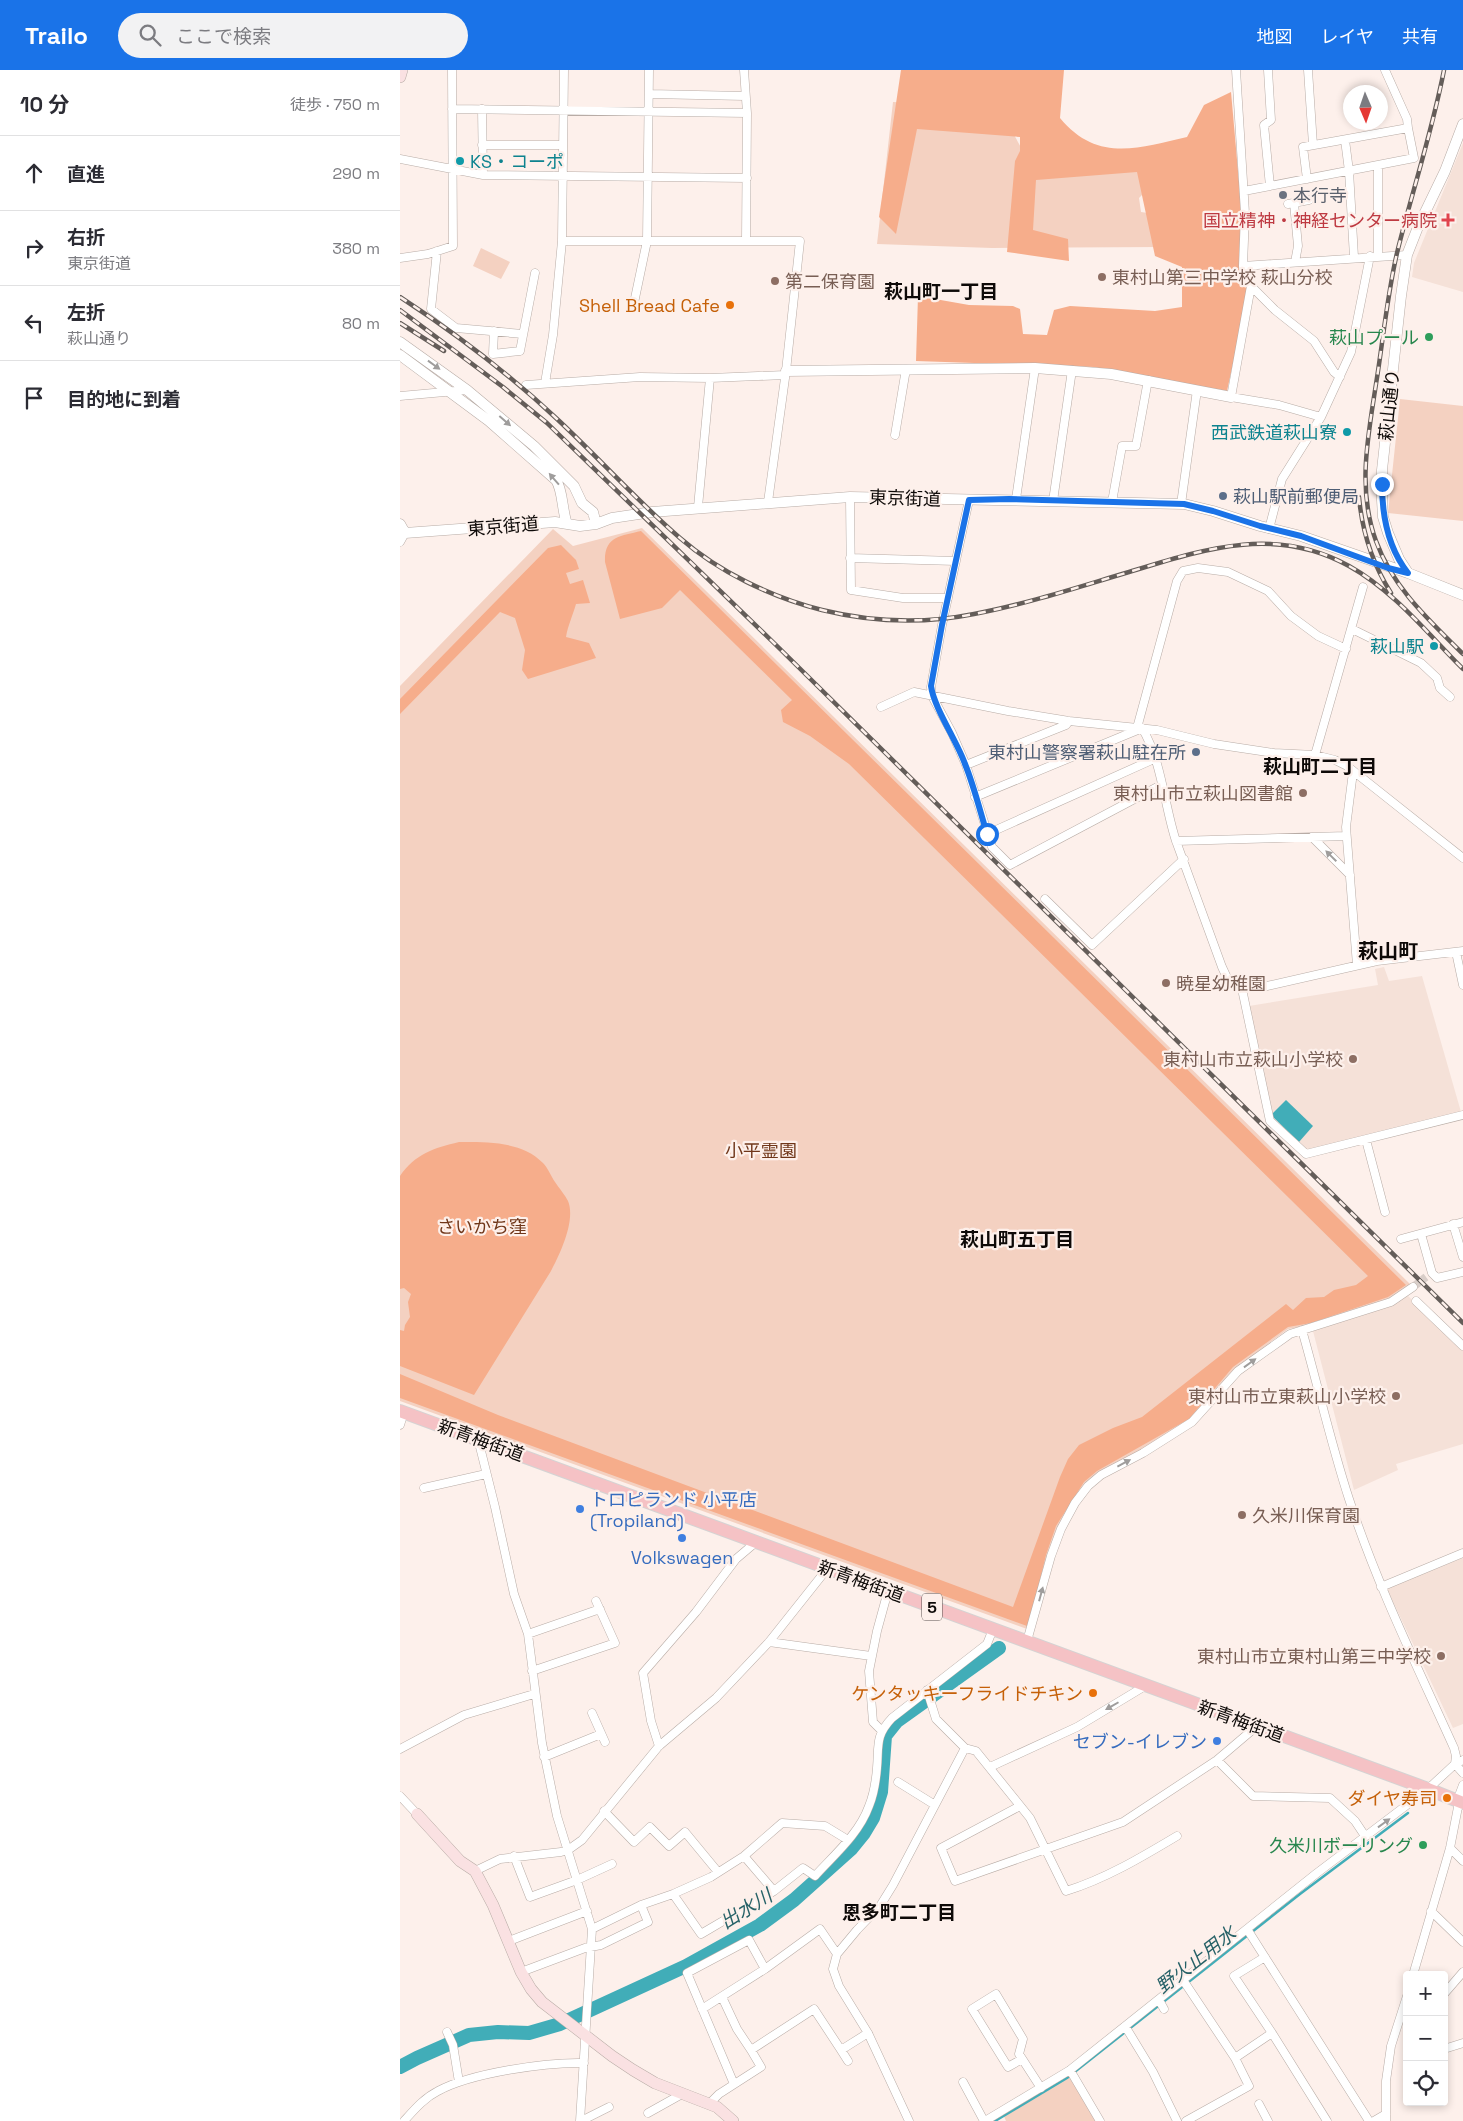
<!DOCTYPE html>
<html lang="ja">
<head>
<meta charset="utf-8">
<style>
  body { margin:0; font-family:"Space Grotesk","Noto Sans JP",sans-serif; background:#f2f2f3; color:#2b2b33 }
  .controls { position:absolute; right:15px; bottom:15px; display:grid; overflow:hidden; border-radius:5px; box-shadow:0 2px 8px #0003 }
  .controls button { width:45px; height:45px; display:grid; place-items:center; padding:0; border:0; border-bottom:1px solid #e1e1e2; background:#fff; color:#2b2b33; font:25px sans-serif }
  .compass { position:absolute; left:943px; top:15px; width:45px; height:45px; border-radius:50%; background:#fff; box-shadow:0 2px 8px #0003; rotate:178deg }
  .stop { position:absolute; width:15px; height:15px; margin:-11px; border:4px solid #1a73e8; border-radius:50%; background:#fff }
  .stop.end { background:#1a73e8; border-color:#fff; box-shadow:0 1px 5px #0008 }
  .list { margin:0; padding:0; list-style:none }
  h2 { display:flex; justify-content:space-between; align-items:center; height:65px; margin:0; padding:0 20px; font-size:21px }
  h2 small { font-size:16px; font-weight:400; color:#7c7c81 }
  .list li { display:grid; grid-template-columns:32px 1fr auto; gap:15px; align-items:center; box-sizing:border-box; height:75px; padding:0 20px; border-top:1px solid #e1e1e2 }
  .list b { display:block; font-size:19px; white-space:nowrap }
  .list p { margin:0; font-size:16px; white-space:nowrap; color:#7c7c81 }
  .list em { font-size:16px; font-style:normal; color:#7c7c81 }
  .icon { flex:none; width:28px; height:28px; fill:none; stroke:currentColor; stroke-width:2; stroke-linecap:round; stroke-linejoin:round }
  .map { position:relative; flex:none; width:1063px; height:2051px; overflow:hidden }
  header { display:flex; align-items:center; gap:30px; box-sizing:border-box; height:70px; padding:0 25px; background:#1a73e8; color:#fff }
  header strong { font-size:24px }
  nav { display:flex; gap:28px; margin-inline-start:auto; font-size:18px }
  .search { width:350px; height:45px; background:#f2f2f3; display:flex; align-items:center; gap:12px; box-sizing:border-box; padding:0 18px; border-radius:28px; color:#7c7c81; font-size:19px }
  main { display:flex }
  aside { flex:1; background:#fff }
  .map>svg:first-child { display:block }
</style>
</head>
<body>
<header>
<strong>Trailo</strong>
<div class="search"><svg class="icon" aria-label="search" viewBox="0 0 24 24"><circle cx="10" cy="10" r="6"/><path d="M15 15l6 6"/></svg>ここで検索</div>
<nav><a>地図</a><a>レイヤ</a><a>共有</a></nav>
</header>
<main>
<aside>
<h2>10 分<small>徒歩 · 750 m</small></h2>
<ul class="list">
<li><svg class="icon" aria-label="ahead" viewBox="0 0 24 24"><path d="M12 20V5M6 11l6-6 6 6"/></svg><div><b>直進</b></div><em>290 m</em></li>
<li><svg class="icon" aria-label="right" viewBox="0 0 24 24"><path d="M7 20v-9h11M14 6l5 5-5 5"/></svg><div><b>右折</b><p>東京街道</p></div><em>380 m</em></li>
<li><svg class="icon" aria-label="left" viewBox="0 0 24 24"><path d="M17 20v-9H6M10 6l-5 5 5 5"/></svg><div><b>左折</b><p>萩山通り</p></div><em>80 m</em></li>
<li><svg class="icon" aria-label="arrive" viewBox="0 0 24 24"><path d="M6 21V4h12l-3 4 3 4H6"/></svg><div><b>目的地に到着</b></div></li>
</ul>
</aside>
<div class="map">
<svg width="1063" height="2051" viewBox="0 0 1063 2051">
  <rect width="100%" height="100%" fill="#fdf0eb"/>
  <!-- built -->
  <path fill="#f5e1d8" d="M1063 73V222L1012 207 1014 193Z
    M984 897 989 911 1022 906 1061 1042 907 1081 872 1050 849 936 978 915 975 899Z
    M1006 1224 1063 1279V1374L996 1394 998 1400 954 1420 913 1261 992 1233Z
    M1063 1488V1654L1053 1658 986 1517Z"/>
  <!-- green -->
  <path fill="#f4d1c1" d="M493 32 607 36V52L624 83 762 105 739 128 741 142 775 147 763 177 592 178 477 174Z
    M81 178 110 192 101 209 73 196Z
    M1000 329 1063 336V451L988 443Z
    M242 458 1011 1215 990 1229 910 1255 888 1259 835 1299 790 1351 755 1373 698 1403 674 1429 627 1559 0 1331V616L153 459 173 476Z
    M671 2002 700 2051H606L603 2044Z"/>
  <!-- forest -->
  <path fill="#f6ad8b" d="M501 0H664L660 48C697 93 739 78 787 67L804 35 831 22 842 146 839 207 849 220 827 321 694 297 516 291 518 226 569 235 613 236 620 239 623 264 647 265 654 240 670 236 755 241 782 237V197L755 186 737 102 636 110 633 160 668 169 669 191 607 182 615 91 620 81V67L517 59 496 164 479 147Z
    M241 461 1006 1215 988 1227 911 1253 888 1257 833 1297 789 1349 697 1401 684 1412 656 1456 646 1485 631 1547 627 1556 0 1328V1304L98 1345 613 1537 660 1407 668 1389 679 1375 713 1358 742 1347 886 1234 893 1240 906 1228 924 1227 934 1220 956 1215 968 1206 449 694 410 666 383 652 381 640 392 630 280 520 262 538 220 549 205 492C204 466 221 466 241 461Z
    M161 475 176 490 179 499 166 503 170 514 183 510 190 533 176 534C173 545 168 555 166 567L189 573 196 588 128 609 122 600 125 580 115 548 100 542 0 644V629L148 478Z
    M59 1072C86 1072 122 1071 143 1093 148 1098 151 1106 155 1112 159 1118 165 1125 168 1131 176 1150 160 1184 151 1201L74 1325 0 1296V1260L4 1261 5 1255 10 1247 8 1232 11 1224 4 1218 0 1219V1106C15 1084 34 1078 59 1072Z"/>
  <!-- water -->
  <path fill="#41adb8" d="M886 1030 913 1056 899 1072 871 1045Z"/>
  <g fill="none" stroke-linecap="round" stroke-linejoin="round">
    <!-- stream -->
    <path stroke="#41adb8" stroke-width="2.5" d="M595 2051 667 2008 900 1824 1008 1743"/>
    <!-- river -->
    <path stroke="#41adb8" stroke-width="14" d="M0 1997 17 1988 69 1965 98 1962 129 1963 160 1954 286 1896 360 1855 394 1830 451 1779 464 1763 473 1748 481 1722 485 1666 497 1651 599 1578"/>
    <!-- minor-tunnel -->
    <path stroke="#d9cec9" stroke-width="8" stroke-dasharray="8 4" stroke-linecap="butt" d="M1013 1217 1026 1207"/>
    <defs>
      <path id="minor" d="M344 0 347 43 346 171
        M836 0 845 143 843 196 844 204 851 216 831 327 879 335 921 347
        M868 0 871 50 864 55 870 116
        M908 0 913 75
        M249 24 345 26
        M52 39 347 43
        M82 39 83 105
        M945 70 949 101 954 187
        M82 75H163
        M0 89 83 105 347 108
        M978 95 1014 88 1008 58
        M907 109 903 77 1008 58 1007 49 985 0
        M844 121 978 95V185
        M894 133 898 176 895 192
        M888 134 909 130
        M162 171H400L386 301 368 432
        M37 181 31 239 56 258 123 264
        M0 188 28 184 53 176 52 0
        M843 196 1007 185
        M851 216 875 240 914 271 934 302 940 307
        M234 233 247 171 249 0
        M94 261 93 284 120 281 135 203
        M145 313 153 265 162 171 164 0
        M126 315 240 307 310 308 385 305
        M0 326 67 320
        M495 365 506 299
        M450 427 451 520 503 528H548
        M616 429 635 298
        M569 430 542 555 531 617 532 626 552 663 566 695 592 777 610 795 761 715
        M653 431 672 300
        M712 432 722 376H736L748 310
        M781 434 797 320
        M298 437 310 308
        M869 459 882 409 921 347 951 282 970 186
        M0 472 5 463
        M450 488 556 491
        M952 559 1021 593 1037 608 1040 618 1050 627
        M481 637 514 622 608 641 669 651 757 660 814 674 874 683 915 685 935 690 947 696 1063 788
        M737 658 777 511 783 501 798 498 828 502 868 521 891 546 918 566 946 579
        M742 658C762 691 764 735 776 771 791 813 807 855 822 897L830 914 842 919 867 916 977 891 1063 881
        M915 685 963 517
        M566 695 666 655 669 651
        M953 702 946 757 957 895
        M575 727 740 659
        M587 764 754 689
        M912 767 950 805
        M776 771 946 766
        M645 829 692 875 784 789
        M1056 882 1063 915
        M842 919 870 1051 906 1084 1063 1045
        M966 1070 985 1142
        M1053 1154 1063 1187
        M1021 1164 1032 1203 1037 1208 1063 1202
        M1001 1169 1063 1152
        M1016 1231 1063 1276
        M902 1260C918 1316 931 1374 949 1429 977 1515 1017 1596 1054 1678L1056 1686 1055 1694 1063 1703
        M0 1355 4 1342
        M78 1369 95 1437 114 1524 128 1564 142 1673 157 1746 192 1859 180 2051
        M24 1418 86 1404
        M981 1517 1063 1483
        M128 1564 200 1539
        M627 1571 651 1486 661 1459 675 1433 688 1416 701 1405 743 1383 792 1352 838 1301 890 1264 991 1232 1013 1217
        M369 1572 471 1586
        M132 1601 215 1573 196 1531
        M527 1620 536 1649 565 1678 576 1681 630 1748 666 1821C705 1809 742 1787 777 1766
        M192 1643 205 1672
        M481 1660 473 1652 469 1601 477 1561 488 1521
        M259 1676 251 1651 243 1603 296 1542 336 1489 356 1472
        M0 1679 64 1645 134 1624
        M144 1687 201 1664
        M817 1690 853 1726 930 1728 955 1751 965 1766
        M590 1697 677 1657 745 1616
        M498 1712 535 1735
        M0 1726 17 1744
        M1057 1731 1063 1715
        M620 1736 541 1778 555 1811 723 1752 817 1690 857 1656
        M204 1741 234 1772 250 1757 269 1776 285 1762 318 1802
        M1050 1778 1063 1791
        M114 1786 130 1827 177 1810 212 1794
        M75 1801 100 1789 161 1782 168 1780 182 1770 259 1676 316 1628 369 1572 427 1499
        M374 1821 403 1798 415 1806C434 1785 459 1764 469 1736 474 1724 476 1710 477 1698 479 1675 475 1666 492 1648L587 1574 593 1559
        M273 1824 301 1864 374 1821 344 1786
        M1031 1841 1063 1872
        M192 1859 241 1835 273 1824 311 1807 344 1786 382 1753 425 1756 448 1770
        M847 1859 969 2051
        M109 1871 187 1841
        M865 1887 834 1906 872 1963
        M121 1902 185 1878 201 1875 248 1852 241 1835
        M1013 1905 1050 1778 1059 1732
        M783 1910 835 1988 849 2016 786 2051
        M1044 1924 1063 1902
        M322 1927 337 1959 351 1980
        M759 1930 764 1939
        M302 1939 365 1899 420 1859 437 1884
        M725 1956 753 2002 777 2051
        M47 1962 53 1975 59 2012
        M1044 1979 1063 1973
        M441 1980 448 1991
        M835 1988 872 1963 927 2051
        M622 1989 608 1997 572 1939 596 1924 623 1969 619 1984 641 2018
        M670 2000 700 2051
        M563 2012 584 2051
        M334 2014 287 1903 349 1870 365 1899
        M309 2034 319 2024 361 1997 351 1980 414 1939 441 1980 468 1963
        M859 2034 868 2051
        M248 2043 282 2024
        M4 2051C14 2040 24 2028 38 2021 71 2003 146 1992 184 1993
        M181 2051 209 2037
        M509 2051 468 1963 439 1916 433 1899 437 1884 457 1860 480 1836 493 1815 565 1678
        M585 2051 670 2000 917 1803 1028 1719 1055 1694 1063 1690
        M974 2051 986 2044
        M986 2051V2011L991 1976 1007 1926"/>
      <path id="tertiary" d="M0 272 67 320 134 376 174 416 182 433 193 442 196 454
        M0 285 89 351 156 410C163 420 162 441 167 454
        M386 301 635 298 711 304 831 327
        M0 454 5 463 155 452 180 456 196 454 212 448 252 442 450 427 784 434 813 441 860 456 901 466 1008 503 1063 525
        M1008 503 999 489 988 463 983 447 982 430V400L1001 226 1007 185 1018 157 1045 101 1063 54"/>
      <path id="secondary" d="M0 7 2 0
        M17 1744 60 1791 75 1801 93 1835 121 1902 131 1919 142 1932 212 1986 233 2000 255 2013 317 2037 333 2051"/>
      <path id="primary" d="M0 1341 1028 1719 1063 1733"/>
    </defs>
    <!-- minor casing -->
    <use href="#minor" stroke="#b8aca6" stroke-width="9"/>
    <!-- tertiary casing -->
    <use href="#tertiary" stroke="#b8aca6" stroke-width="11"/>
    <!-- secondary casing -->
    <use href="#secondary" stroke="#b8aca6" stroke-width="12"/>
    <!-- primary casing -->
    <use href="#primary" stroke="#d4d3d3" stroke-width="14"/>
    <!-- minor -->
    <use href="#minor" stroke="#fff" stroke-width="8"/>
    <!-- tertiary -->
    <use href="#tertiary" stroke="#fff" stroke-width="10"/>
    <!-- secondary -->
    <use href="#secondary" stroke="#fae1e2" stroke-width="11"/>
    <!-- primary -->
    <use href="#primary" stroke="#f5c2c5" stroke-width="12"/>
    <defs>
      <path id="rail" d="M1044 0C1032 62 1012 122 997 183 987 226 983 271 976 314 968 367 957 419 976 471 993 518 1029 550 1063 584
        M0 227C55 263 108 303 156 348 198 387 236 430 280 468 319 502 371 527 422 540 471 552 524 554 574 544 627 534 678 517 729 502 804 479 875 455 949 496 994 521 1028 564 1063 599
        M0 240 103 317 147 353 375 574 1063 1253
        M0 253 44 281
        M959 427C962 461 972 493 991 523"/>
    </defs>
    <!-- rail casing -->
    <use href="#rail" stroke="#645d59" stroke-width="4.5"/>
    <!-- rail -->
    <use href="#rail" stroke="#fdf0eb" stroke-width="2.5" stroke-dasharray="8" stroke-linecap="butt"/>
  </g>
  <!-- one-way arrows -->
  <defs><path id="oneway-solid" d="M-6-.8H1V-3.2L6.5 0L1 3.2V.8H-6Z" transform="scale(1.25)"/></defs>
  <g fill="#9f9d9c">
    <use href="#oneway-solid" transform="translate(34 295) rotate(36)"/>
    <use href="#oneway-solid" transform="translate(105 351) rotate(41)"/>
    <use href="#oneway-solid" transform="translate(154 409) rotate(-131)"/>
    <use href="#oneway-solid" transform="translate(931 786) rotate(-135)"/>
    <use href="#oneway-solid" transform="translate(850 1293) rotate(-36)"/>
    <use href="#oneway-solid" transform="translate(724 1393) rotate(-28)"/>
    <use href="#oneway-solid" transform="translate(641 1524) rotate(-75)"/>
    <use href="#oneway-solid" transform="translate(712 1636) rotate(150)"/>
    <use href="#oneway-solid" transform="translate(984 1753) rotate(-36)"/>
  </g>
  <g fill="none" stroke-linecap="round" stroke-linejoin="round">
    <!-- route -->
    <path stroke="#1a73e8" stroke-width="6" d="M587 764C580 741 574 716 565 694 557 671 534 638 531 616L542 555 569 430 609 429 784 434 813 441 860 456 901 466 988 498 1008 503C988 478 982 445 982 414"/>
  </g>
  <!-- markers -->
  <g fill="#0f9aa8" stroke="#fdf0eb" stroke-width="2">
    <circle cx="60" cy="91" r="5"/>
    <circle cx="947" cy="362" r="5"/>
    <circle cx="1034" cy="576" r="5"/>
  </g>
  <circle fill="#6b7280" stroke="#fdf0eb" stroke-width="2" cx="883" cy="125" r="5"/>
  <path fill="#e0444e" stroke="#fdf0eb" stroke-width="2" d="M1045.5 142.5h5v5h5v5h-5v5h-5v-5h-5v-5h5z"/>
  <g fill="#8d6e63" stroke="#fdf0eb" stroke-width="2">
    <circle cx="702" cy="207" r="5"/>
    <circle cx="375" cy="211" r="5"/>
    <circle cx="903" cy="723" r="5"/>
    <circle cx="766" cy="913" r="5"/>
    <circle cx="953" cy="989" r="5"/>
    <circle cx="996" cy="1326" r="5"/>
    <circle cx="842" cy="1445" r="5"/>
    <circle cx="1041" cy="1586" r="5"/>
  </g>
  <g fill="#e8710a" stroke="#fdf0eb" stroke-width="2">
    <circle cx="330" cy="235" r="5"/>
    <circle cx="693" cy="1623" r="5"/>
    <circle cx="1047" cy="1728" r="5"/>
  </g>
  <g fill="#2e9e5b" stroke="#fdf0eb" stroke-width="2">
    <circle cx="1029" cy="267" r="5"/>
    <circle cx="1023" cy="1775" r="5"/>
  </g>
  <g fill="#5c6f8a" stroke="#fdf0eb" stroke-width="2">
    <circle cx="823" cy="426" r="5"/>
    <circle cx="796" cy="682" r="5"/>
  </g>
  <g fill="#3f7fe0" stroke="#fdf0eb" stroke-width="2">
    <circle cx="180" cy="1439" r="5"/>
    <circle cx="282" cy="1468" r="5"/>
    <circle cx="817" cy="1671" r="5"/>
  </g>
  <g text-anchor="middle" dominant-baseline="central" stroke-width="4.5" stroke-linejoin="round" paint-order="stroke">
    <!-- shield labels -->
    <rect fill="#fdf0eb" stroke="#564f4c" stroke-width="1" x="522" y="1523.5" width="20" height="27" rx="4"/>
    <g font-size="16" font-weight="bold" fill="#0e0a08">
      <text x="532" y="1537">5</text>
    </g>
    <!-- culture labels -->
    <g font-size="18" fill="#0d838f" stroke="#fdf0eb" text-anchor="end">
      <text x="70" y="91" text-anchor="start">KS・コーポ</text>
      <text x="937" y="362">西武鉄道萩山寮</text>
      <text x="1024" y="576">萩山駅</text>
    </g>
    <!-- worship labels -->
    <g font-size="18" fill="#5b616d" stroke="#fdf0eb" text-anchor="start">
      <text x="893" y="125">本行寺</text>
    </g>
    <!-- health labels -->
    <g font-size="18" fill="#be3a42" stroke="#fdf0eb" text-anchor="end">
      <text x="1037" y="150">国立精神・神経センター病院</text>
    </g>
    <!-- education labels -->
    <g font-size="18" fill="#785e54" stroke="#fdf0eb" text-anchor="start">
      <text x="712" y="207">東村山第三中学校 萩山分校</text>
      <text x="385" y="211">第二保育園</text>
      <text x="893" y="723" text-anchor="end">東村山市立萩山図書館</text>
      <text x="776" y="913">暁星幼稚園</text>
      <text x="943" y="989" text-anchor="end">東村山市立萩山小学校</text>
      <text x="986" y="1326" text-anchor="end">東村山市立東萩山小学校</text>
      <text x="852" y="1445">久米川保育園</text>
      <text x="1031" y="1586" text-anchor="end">東村山市立東村山第三中学校</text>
    </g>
    <!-- food labels -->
    <g font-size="18" fill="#c56008" stroke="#fdf0eb" text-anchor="end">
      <text x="320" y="235">Shell Bread Cafe</text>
      <text x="683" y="1623">ケンタッキーフライドチキン</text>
      <text x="1037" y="1728">ダイヤ寿司</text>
    </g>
    <!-- leisure labels -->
    <g font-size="18" fill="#27864d" stroke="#fdf0eb" text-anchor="end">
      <text x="1019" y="267">萩山プール</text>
      <text x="1013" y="1775">久米川ボーリング</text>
    </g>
    <!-- street labels -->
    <g font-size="18" fill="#0e0a08" stroke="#fdf0eb">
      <text transform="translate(989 335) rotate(-84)">萩山通り</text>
      <text transform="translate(505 428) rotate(2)">東京街道</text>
      <text transform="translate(103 456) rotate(-5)">東京街道</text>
      <text transform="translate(81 1370) rotate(20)">新青梅街道</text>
      <text transform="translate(461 1511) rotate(20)">新青梅街道</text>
      <text transform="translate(841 1651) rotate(20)">新青梅街道</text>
    </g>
    <!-- service labels -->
    <g font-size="18" fill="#4e5e75" stroke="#fdf0eb" text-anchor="start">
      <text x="833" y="426">萩山駅前郵便局</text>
      <text x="786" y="682" text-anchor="end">東村山警察署萩山駐在所</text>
    </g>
    <!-- park labels -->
    <g font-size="18" fill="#703619" stroke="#fdf0eb">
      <text x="361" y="1080">小平霊園</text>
      <text x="82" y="1156">さいかち窪</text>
    </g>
    <!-- shop labels -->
    <g font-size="18" fill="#366cbe" stroke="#fdf0eb" text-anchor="start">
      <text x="190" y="1429">トロピランド 小平店<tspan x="190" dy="21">(Tropiland)</tspan></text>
      <text x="282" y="1487" text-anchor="middle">Volkswagen</text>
      <text x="807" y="1671" text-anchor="end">セブン-イレブン</text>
    </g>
    <!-- neighbourhood labels -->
    <g font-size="19" font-weight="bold" fill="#0e0a08" stroke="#fdf0eb">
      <text x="541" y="221">萩山町一丁目</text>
      <text x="920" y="696">萩山町二丁目</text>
      <text x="617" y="1169">萩山町五丁目</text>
      <text x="499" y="1842">恩多町二丁目</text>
    </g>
    <!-- water labels -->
    <g font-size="19" font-style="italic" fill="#266167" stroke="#fdf0eb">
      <text transform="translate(346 1839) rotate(-32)">出水川</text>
      <text transform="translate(796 1890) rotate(-38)">野火止用水</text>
    </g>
    <!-- quarter labels -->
    <g font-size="20" font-weight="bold" fill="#0e0a08" stroke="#fdf0eb">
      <text x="988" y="881">萩山町</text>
    </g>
  </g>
</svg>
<div class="controls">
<button>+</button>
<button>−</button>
<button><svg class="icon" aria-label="locate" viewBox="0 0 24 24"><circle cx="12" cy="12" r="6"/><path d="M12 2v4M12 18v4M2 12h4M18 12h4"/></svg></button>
</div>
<svg class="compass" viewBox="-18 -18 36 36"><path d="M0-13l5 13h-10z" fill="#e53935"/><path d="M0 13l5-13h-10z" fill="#7c7c81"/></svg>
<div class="stop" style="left:587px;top:764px"></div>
<div class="stop end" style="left:982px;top:414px"></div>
</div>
</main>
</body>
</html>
